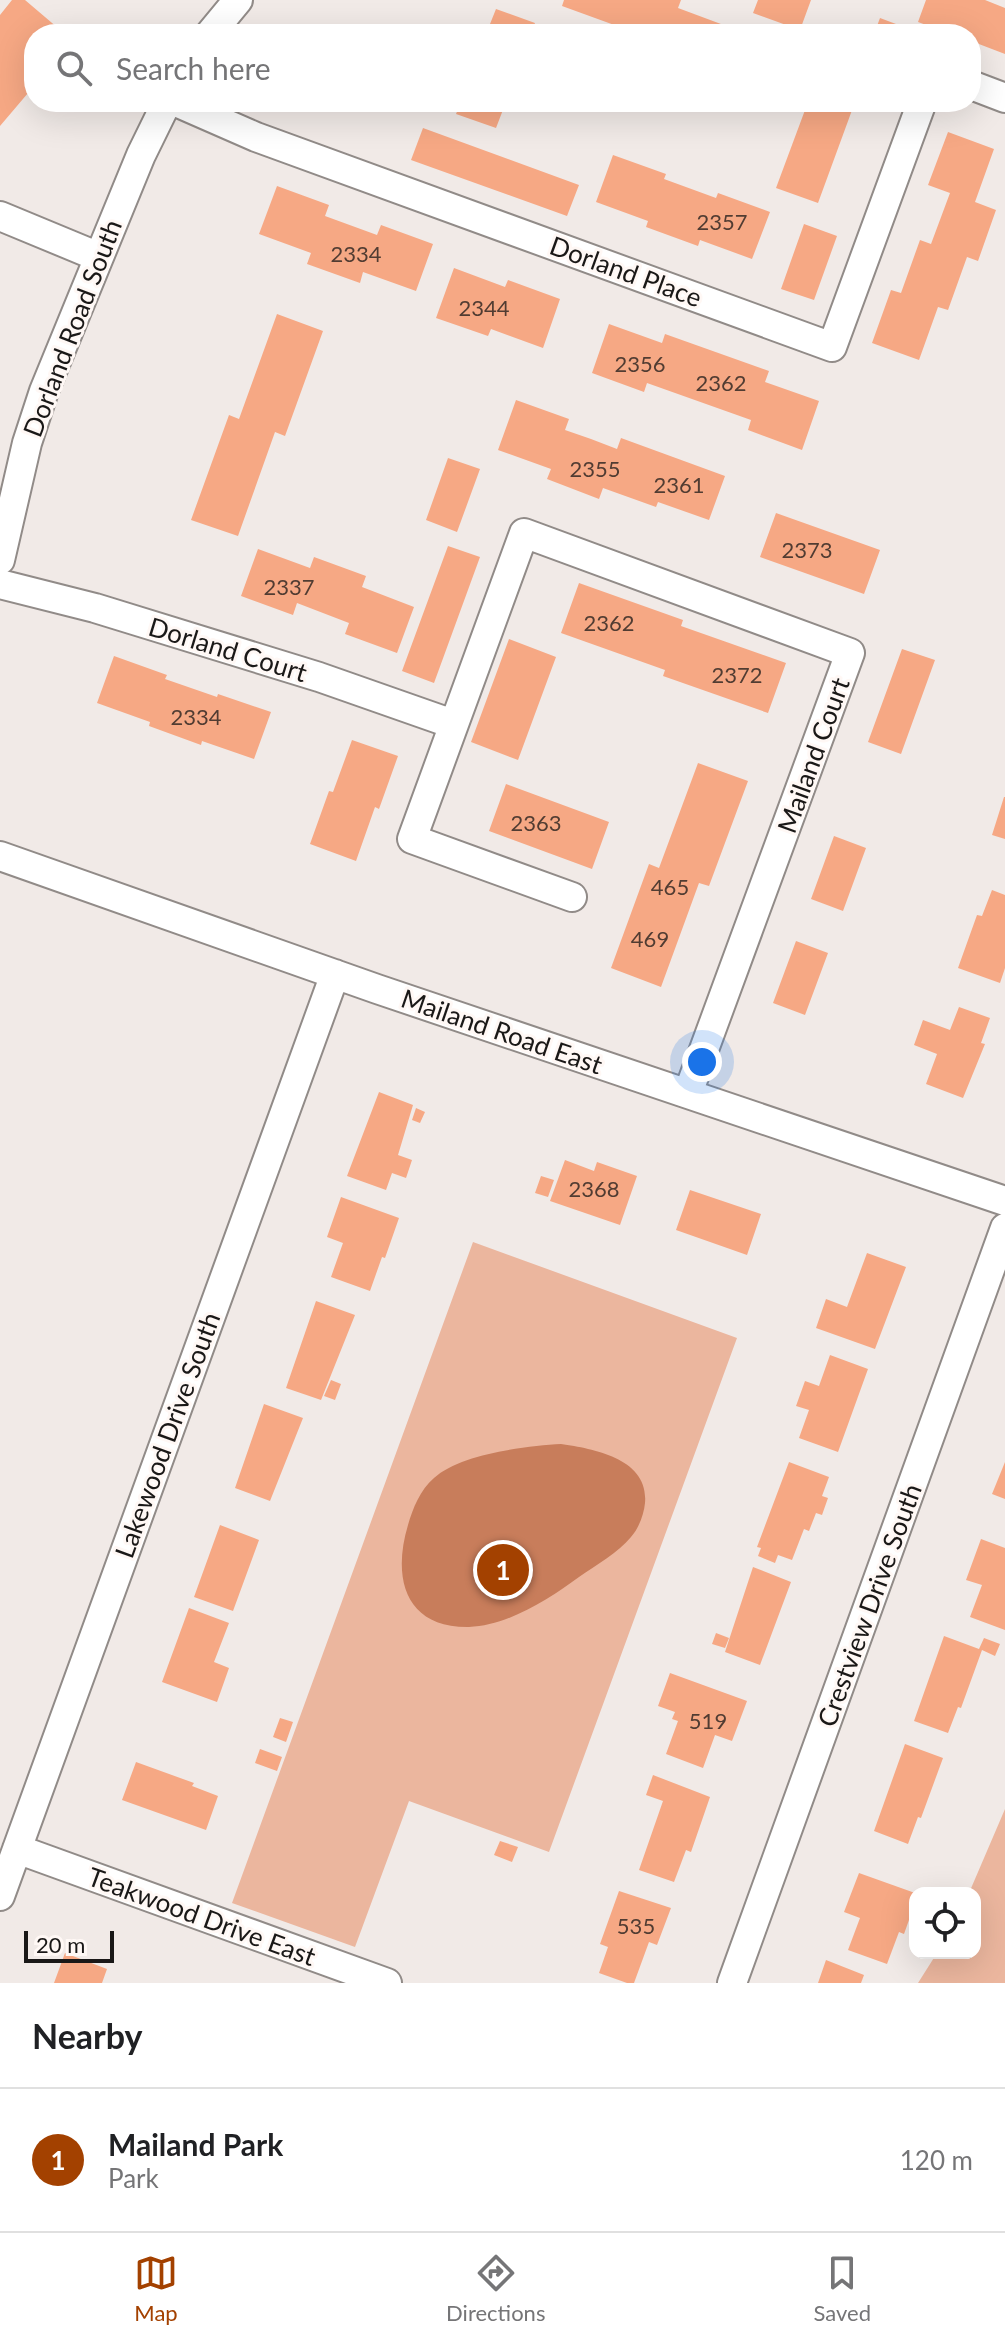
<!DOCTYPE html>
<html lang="en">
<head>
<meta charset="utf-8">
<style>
  body { margin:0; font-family:Lato,sans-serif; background:#f2f2f2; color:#202124 }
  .controls { position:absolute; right:24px; bottom:24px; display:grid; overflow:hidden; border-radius:16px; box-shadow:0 8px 32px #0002 }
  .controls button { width:72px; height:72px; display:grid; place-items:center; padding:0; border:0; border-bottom:2px solid #e0e0e0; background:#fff; color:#202124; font:40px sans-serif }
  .scale { position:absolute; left:24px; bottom:20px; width:90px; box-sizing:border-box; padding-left:8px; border:4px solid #1a1817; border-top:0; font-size:22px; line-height:28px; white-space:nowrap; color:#1a1817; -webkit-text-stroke:6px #fff8f5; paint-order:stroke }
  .you { position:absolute; left:702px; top:1062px; width:28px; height:28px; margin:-20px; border:6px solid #fff; border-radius:50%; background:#1a73e8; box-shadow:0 0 0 12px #1a73e833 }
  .badge { display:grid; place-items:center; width:52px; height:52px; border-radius:50%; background:#a34100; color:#fff; font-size:26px; font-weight:700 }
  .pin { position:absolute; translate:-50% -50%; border:4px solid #fff; box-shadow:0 2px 8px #0006 }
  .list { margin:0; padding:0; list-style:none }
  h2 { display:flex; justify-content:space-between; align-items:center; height:104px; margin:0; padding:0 32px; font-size:34px }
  h2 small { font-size:26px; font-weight:400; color:#757577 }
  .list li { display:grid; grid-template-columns:52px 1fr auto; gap:24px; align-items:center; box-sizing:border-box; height:144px; padding:0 32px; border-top:2px solid #e0e0e0 }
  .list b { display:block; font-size:30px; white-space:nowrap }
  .list p { margin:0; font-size:26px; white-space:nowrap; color:#757577 }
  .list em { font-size:26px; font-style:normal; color:#757577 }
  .icon { flex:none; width:44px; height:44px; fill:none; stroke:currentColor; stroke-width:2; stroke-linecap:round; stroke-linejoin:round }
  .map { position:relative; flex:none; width:1005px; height:1983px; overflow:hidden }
  .search { position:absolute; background:#fff; box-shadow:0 8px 32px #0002; left:24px; right:24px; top:24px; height:88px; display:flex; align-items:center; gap:20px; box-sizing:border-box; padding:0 28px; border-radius:32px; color:#757577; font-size:30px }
  .sheet { height:248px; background:#fff }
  nav { display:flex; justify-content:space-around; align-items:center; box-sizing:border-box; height:112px; border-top:2px solid #e0e0e0; background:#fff; font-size:22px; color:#757577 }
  nav a { display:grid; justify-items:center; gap:4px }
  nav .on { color:#a34100 }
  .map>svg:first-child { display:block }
</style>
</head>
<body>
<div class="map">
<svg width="1005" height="1983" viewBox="0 0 1005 1983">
  <rect width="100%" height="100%" fill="#f1eae7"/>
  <!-- green -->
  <path fill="#ebb69e" d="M473 1242 737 1338 549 1852 409 1801 355 1947 232 1903Z
    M1005 1809V1983H918L937 1953H975V1893H969Z"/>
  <!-- water -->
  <path fill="#c87d5b" d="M561 1444C595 1449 649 1459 645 1503 644 1514 639 1528 631 1537 618 1553 596 1565 579 1577 549 1599 507 1626 469 1627 405 1628 392 1578 408 1525 413 1508 420 1490 434 1478 460 1454 526 1446 561 1444Z"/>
  <!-- building -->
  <path fill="#f6a884" d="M12 0H25L65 34H34V86L0 126V15Z
    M564 0H681L678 8 729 27 726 34H639L562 6Z
    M758 0H811L800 30 753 13Z
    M926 0H985L1005 8V54L971 41V34H951L918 22Z
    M496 9 535 23 531 34H486Z
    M880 18 912 30 910 34H874Z
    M461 102H506L496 128 456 114Z
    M808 102H855L818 203 776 188Z
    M423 128 579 185 567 216 411 160Z
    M948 132 994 149 975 202 996 210 978 261 967 257 948 310 938 307 919 360 872 343 891 290 901 293 920 240 931 244 950 193 928 185Z
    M613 155 666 174 664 179 716 198 718 193 770 212 752 259 700 240 698 246 646 227 648 221 596 202Z
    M277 186 329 205 325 216 377 235 381 225 433 244 416 291 363 272 360 283 307 264 311 253 259 234Z
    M804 224 837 236 814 300 781 289Z
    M454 268 505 287 508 280 560 299 543 348 491 329 488 336 436 318Z
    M277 314 323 331 285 436 275 432 238 536 191 520 229 415 239 419Z
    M609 324 662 343 665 334 769 371 765 382 819 401 802 450 748 430 751 420 647 383 644 392 592 373Z
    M516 400 569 419 565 430 591 439 617 449 621 438 725 476 709 520 658 502 656 507 603 488 599 499 547 479 551 469 498 450Z
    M448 458 480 469 457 532 426 520Z
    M776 513 880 550 864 594 760 557Z
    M448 546 480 557 434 683 402 671Z
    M258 549 310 568 314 557 366 576 362 587 414 607 397 653 345 634 349 623 297 603 293 615 241 596Z
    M579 583 683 620 681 626 786 663 768 713 663 676 665 670 561 633Z
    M509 639 556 657 518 760 471 742Z
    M902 649 935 660 901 754 868 742Z
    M114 656 167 675 165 679 217 697 218 694 271 712 254 759 202 741 201 745 149 726 150 722 97 703Z
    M352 740 398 756 379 809 375 807 356 861 310 844 329 791 333 792Z
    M698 763 748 781 709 886 699 883 661 987 611 968 649 864 659 868Z
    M506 784 609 822 592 869 489 831Z
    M1004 797H1005V839L992 835Z
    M834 836 866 848 843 911 811 899Z
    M992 890 1005 895V968L1000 983 958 968 977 915 982 916Z
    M796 941 828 953 805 1015 773 1003Z
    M959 1007 990 1018 981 1043 985 1044 963 1098 926 1084 937 1054 914 1045 923 1020 950 1030Z
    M379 1092 413 1105 398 1155 412 1160 406 1178 392 1173 386 1190 347 1176Z
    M416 1108 425 1112 420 1123 412 1120Z
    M565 1160 594 1171 597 1162 637 1176 620 1225 550 1201Z
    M541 1176 554 1180 548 1197 535 1193Z
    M690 1190 761 1214 747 1255 676 1230Z
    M341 1197 399 1218 385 1258 382 1257 370 1291 331 1277 343 1243 327 1237Z
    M867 1253 906 1267 875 1349 816 1328 826 1299 847 1307Z
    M316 1301 355 1315 321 1400 286 1388Z
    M830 1355 868 1369 838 1452 799 1438 809 1410 796 1406 805 1381 819 1386Z
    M331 1380 341 1384 335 1400 324 1396Z
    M264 1404 303 1418 270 1501 235 1488Z
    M789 1462 829 1477 822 1496 828 1498 822 1515 816 1513 809 1531 804 1529 792 1560 778 1555 775 1563 758 1556 761 1548 757 1547Z
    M1005 1462V1499L992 1494Z
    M220 1525 259 1540 233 1611 194 1597Z
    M981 1539 1005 1548V1630L970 1617 982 1585 966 1580Z
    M753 1567 791 1582 760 1665 725 1652Z
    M189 1608 229 1623 214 1662 229 1668 217 1702 162 1682Z
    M716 1633 729 1638 725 1648 712 1644Z
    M944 1636 979 1649 984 1638 1000 1644 995 1656 982 1650 961 1708 958 1707 948 1733 914 1721Z
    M670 1673 747 1701 732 1741 715 1735 703 1768 666 1754 678 1721 672 1719 675 1712 658 1706Z
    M280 1718 293 1722 286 1742 273 1737Z
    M905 1744 943 1758 921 1818 918 1817 908 1844 874 1831Z
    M260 1749 282 1757 277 1771 255 1763Z
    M136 1762 194 1783 192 1786 218 1796 206 1830 122 1800Z
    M653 1775 710 1797 691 1852 686 1850 674 1882 639 1870 663 1801 646 1795Z
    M500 1841 518 1847 512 1862 494 1855Z
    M859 1873 915 1893V1903L904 1934 899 1932 887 1964 848 1950 860 1918 844 1912Z
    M619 1891 671 1908 657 1945 649 1942 634 1983H627L599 1973 608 1947 600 1944Z
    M65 1953 107 1969 102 1983H54Z
    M826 1960 864 1975 861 1983H818Z"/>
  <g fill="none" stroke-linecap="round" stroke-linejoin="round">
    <defs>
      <path id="minor" d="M210 34 238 0
        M971 85 1005 98
        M176 102 256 137 832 347 922 102
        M0 216 99 257
        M0 560 27 443 44 391 141 155 167 102
        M0 584 95 608 319 677 453 724
        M0 856 377 989 1005 1201
        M572 897 412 839 524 533 850 653 688 1093
        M17 1849 387 1983
        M0 1896 335 974
        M732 1983 1005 1228"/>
    </defs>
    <!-- minor casing -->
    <use href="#minor" stroke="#918b88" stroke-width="32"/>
    <!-- minor -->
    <use href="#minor" stroke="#fff" stroke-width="28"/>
  </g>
  <g text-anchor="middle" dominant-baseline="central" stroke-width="6" stroke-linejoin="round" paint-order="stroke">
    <!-- number labels -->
    <g font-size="22" fill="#513c32">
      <text x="722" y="221">2357</text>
      <text x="356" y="253">2334</text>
      <text x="484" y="307">2344</text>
      <text x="640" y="363">2356</text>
      <text x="721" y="382">2362</text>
      <text x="595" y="468">2355</text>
      <text x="679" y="484">2361</text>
      <text x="807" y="549">2373</text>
      <text x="289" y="586">2337</text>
      <text x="609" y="622">2362</text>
      <text x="737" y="674">2372</text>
      <text x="196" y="716">2334</text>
      <text x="536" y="822">2363</text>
      <text x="670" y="886">465</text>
      <text x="650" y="938">469</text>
      <text x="594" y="1188">2368</text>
      <text x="708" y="1720">519</text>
      <text x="636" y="1925">535</text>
    </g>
    <!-- street labels -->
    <g font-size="26" fill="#1a1817" stroke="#fff8f5">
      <text transform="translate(626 271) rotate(20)">Dorland Place</text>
      <text transform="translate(72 328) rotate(-69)">Dorland Road South</text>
      <text transform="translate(228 649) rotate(17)">Dorland Court</text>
      <text transform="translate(813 755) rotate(-70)">Mailand Court</text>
      <text transform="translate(502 1031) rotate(19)">Mailand Road East</text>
      <text transform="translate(167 1435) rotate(-70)">Lakewood Drive South</text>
      <text transform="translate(869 1605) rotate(-70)">Crestview Drive South</text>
      <text transform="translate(202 1916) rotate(20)">Teakwood Drive East</text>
    </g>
  </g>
</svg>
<div class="controls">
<button><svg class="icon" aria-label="locate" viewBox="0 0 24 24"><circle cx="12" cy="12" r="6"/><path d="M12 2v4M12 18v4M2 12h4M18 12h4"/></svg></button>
</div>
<div class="scale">20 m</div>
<div class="you"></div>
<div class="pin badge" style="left:503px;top:1570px">1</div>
<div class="search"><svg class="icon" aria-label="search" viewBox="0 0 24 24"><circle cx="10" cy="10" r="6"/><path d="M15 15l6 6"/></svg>Search here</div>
</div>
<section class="sheet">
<h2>Nearby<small></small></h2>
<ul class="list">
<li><span class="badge">1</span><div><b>Mailand Park</b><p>Park</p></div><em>120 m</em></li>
</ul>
</section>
<nav>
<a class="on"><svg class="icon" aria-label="map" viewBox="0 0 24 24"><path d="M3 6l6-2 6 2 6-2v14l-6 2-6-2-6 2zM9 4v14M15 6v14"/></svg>Map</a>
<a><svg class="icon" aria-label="directions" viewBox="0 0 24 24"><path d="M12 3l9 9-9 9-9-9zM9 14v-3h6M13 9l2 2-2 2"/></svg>Directions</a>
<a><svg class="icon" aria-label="saved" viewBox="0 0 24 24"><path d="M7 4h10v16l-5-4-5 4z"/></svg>Saved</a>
</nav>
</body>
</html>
